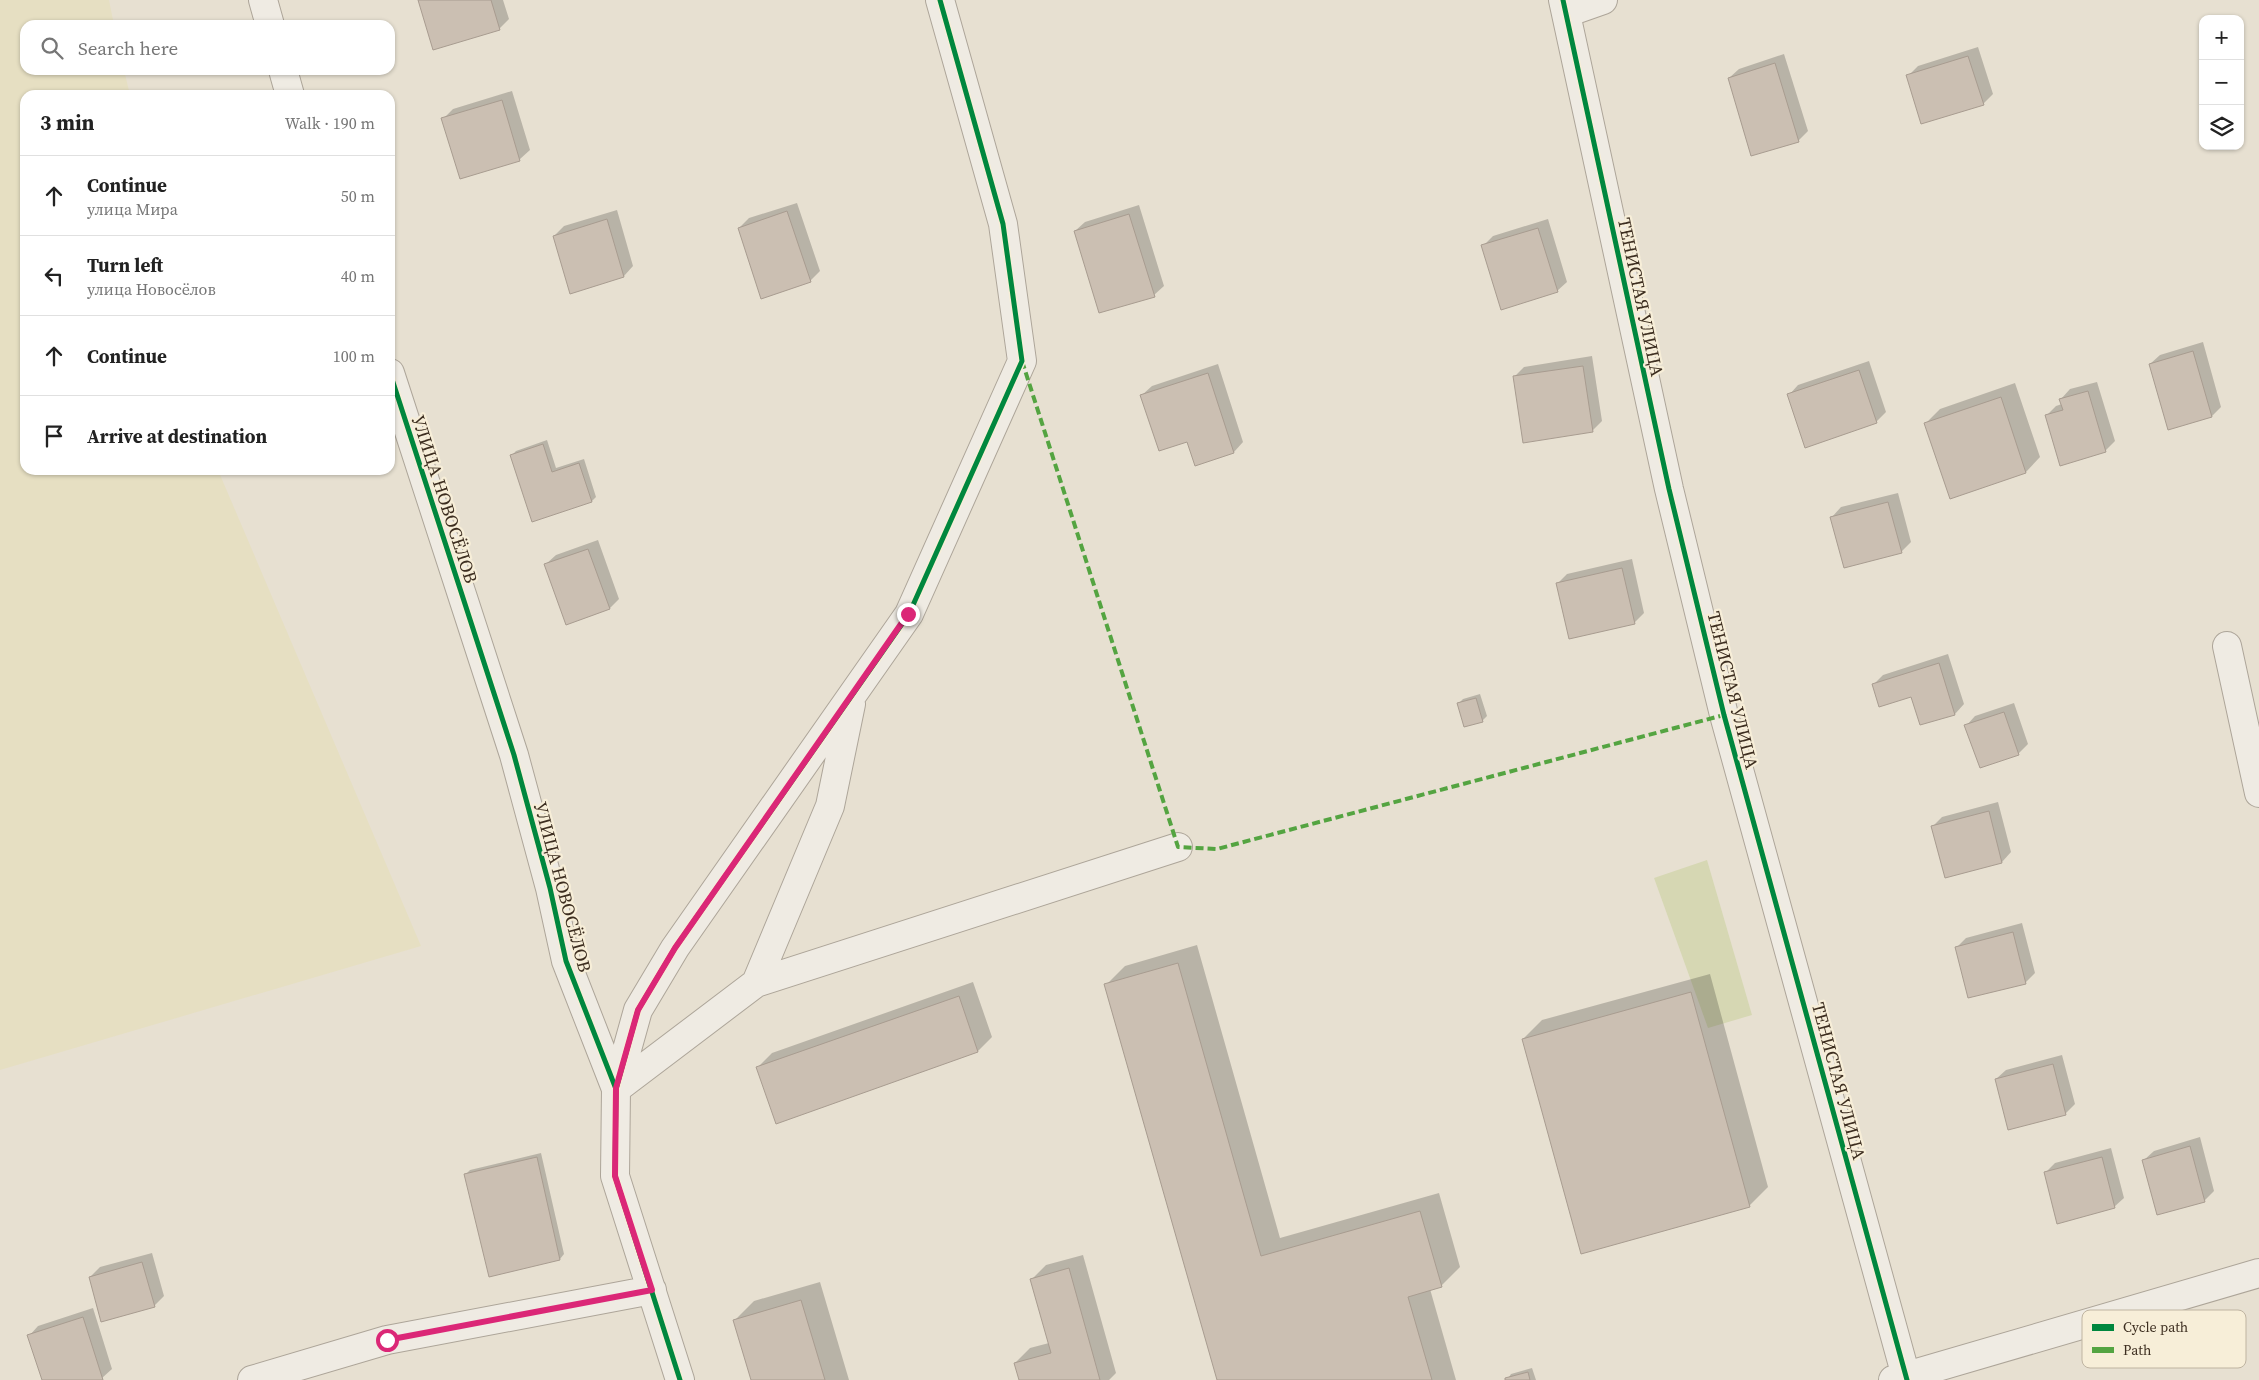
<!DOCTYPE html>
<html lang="en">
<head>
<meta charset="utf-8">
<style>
  body { margin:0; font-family:"Source Serif 4",serif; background:#f2f2f2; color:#222 }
  .controls { position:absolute; right:15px; top:15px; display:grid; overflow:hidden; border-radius:10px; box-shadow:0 1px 4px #0004 }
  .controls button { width:45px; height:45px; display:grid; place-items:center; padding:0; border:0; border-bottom:1px solid #e0e0e0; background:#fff; color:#222; font:25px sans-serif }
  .stop { position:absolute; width:15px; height:15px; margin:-11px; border:4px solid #db2777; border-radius:50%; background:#fff }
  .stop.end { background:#db2777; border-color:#fff; box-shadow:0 1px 5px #0008 }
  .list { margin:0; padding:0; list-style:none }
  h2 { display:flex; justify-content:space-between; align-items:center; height:65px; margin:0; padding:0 20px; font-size:21px }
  h2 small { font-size:16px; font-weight:400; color:#767676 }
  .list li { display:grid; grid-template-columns:32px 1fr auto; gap:15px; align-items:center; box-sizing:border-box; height:80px; padding:0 20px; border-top:1px solid #e0e0e0 }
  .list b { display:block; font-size:19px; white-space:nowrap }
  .list p { margin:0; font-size:16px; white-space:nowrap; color:#767676 }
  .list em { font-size:16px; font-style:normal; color:#767676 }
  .icon { flex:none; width:28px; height:28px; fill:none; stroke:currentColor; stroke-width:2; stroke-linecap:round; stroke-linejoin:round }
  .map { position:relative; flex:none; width:2259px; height:1380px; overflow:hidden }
  .search { position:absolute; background:#fff; box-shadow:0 1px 4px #0004; left:20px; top:20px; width:375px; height:55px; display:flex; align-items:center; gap:12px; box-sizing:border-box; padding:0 18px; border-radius:15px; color:#767676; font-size:19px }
  .panel { position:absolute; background:#fff; box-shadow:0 1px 4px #0004; left:20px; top:90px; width:375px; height:385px; border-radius:15px }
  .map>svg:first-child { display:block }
</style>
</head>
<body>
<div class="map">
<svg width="2259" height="1380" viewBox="0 0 2259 1380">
  <rect width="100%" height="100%" fill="#e7e0d1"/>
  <!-- farmland -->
  <path fill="#e6dfc2" d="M0 0H109L114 25H25V70H124L130 95H25V470H218L421 946 0 1070Z"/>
  <!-- green -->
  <path fill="#d6d7b3" d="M1707 860 1752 1015 1708 1028 1654 878Z"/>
  <!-- shadow -->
  <path fill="#0003" d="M419 0H503L509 19 499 29Z
    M1978 47 1993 94 1983 104 1908 76 1918 66Z
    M1784 54 1808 131 1798 141 1729 78 1739 69Z
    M512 91 530 150 520 159 460 178 443 119 453 109Z
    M797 203 820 271 810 281 739 228 749 218Z
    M1139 205 1164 286 1154 295 1075 231 1085 222Z
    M617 210 633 266 624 276 554 236 564 226Z
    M1548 219 1567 282 1557 291 1483 246 1493 236Z
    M2203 342 2221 407 2212 416 2150 364 2160 355Z
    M1592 356 1602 421 1592 431 1514 377 1524 367Z
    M1869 361 1886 412 1876 422 1789 395 1798 385Z
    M1218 364 1243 442 1234 452 1188 441 1142 395 1152 386Z
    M2097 382 2115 441 2105 451 2046 416 2056 406 2062 404 2061 399 2070 389Z
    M2015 383 2040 457 2026 472 1951 497 1926 423 1940 409Z
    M547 440 556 468 584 459 596 497 592 501 511 456 516 451Z
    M1898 493 1911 542 1901 552 1832 517 1841 507Z
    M598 540 619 599 610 608 546 564 556 555Z
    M1632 559 1644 613 1634 623 1557 584 1567 574Z
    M1948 654 1964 704 1955 714 1912 696 1873 685 1883 675Z
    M1480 694 1487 716 1482 721 1458 704 1463 699Z
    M2014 703 2028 744 2018 754 1966 726 1975 716Z
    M1998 802 2011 852 2002 862 1945 877 1932 827 1942 817Z
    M2022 923 2035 973 2025 983 1956 948 1966 938Z
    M1197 945 1280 1238 1439 1193 1460 1267 1441 1286 1430 1289 1456 1380H1218L1106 985 1125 966Z
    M1710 974 1768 1187 1749 1206 1523 1039 1542 1020Z
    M973 982 992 1037 978 1051 757 1068 772 1053Z
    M2062 1055 2075 1104 2065 1114 1996 1079 2006 1070Z
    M2200 1137 2214 1191 2205 1200 2158 1214 2144 1160 2154 1151Z
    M2111 1148 2124 1198 2114 1207 2045 1173 2055 1163Z
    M541 1153 564 1254 560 1259 466 1174 470 1170Z
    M152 1253 164 1296 154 1306 90 1277 100 1267Z
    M1083 1255 1116 1373 1109 1380H1020L1015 1363 1030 1348 1049 1343 1031 1280 1046 1265Z
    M820 1282 849 1380H752L735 1320 754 1301Z
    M93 1308 112 1369 102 1378 98 1380H43L29 1336 38 1326Z
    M1532 1368 1536 1380H1507L1511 1374Z"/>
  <!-- building -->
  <path fill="#cbbfb2" stroke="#a89c90" d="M418 0H491L500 30 433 50Z
    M1968 56 1984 105 1921 124 1906 75Z
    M1775 63 1799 142 1751 156 1728 78Z
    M502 100 520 161 460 179 441 118Z
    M787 211 811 282 761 299 738 228Z
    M1129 214 1155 297 1099 313 1074 231Z
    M607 219 624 277 570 294 553 236Z
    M1538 228 1558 292 1501 310 1481 245Z
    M2193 351 2212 417 2168 430 2149 364Z
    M1583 366 1593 432 1523 443 1513 376Z
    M1859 370 1877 423 1805 448 1787 394Z
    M1208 373 1234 453 1195 466 1187 442 1159 451 1140 395Z
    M2088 391 2106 452 2060 466 2045 415 2063 410 2059 399Z
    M2001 397 2026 473 1950 499 1924 423Z
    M543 444 552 472 579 463 592 502 532 522 510 455Z
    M1888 502 1902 553 1844 568 1830 517Z
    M588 549 610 609 566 625 544 564Z
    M1622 568 1635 624 1569 639 1556 583Z
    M1939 663 1955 715 1920 725 1911 697 1879 707 1872 684Z
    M1476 698 1483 722 1464 727 1457 703Z
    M2004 712 2019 755 1980 768 1964 725Z
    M1989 811 2002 863 1945 878 1931 826Z
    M2013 932 2026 984 1968 998 1955 947Z
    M1178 963 1261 1256 1420 1211 1442 1287 1408 1297 1432 1380H1217L1104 984Z
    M1691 992 1750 1207 1581 1254 1522 1039Z
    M959 996 978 1052 776 1124 756 1067Z
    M2053 1064 2066 1115 2008 1130 1995 1079Z
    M2190 1146 2205 1202 2157 1215 2142 1160Z
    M537 1157 560 1260 489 1277 464 1174Z
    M2102 1157 2115 1208 2057 1224 2044 1172Z
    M142 1262 155 1307 101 1322 89 1277Z
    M1069 1268 1100 1380H1019L1014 1363 1051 1353 1030 1279Z
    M801 1300 825 1380H751L733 1320Z
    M83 1317 103 1380H42L27 1335Z
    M1528 1372 1530 1380H1505V1378Z"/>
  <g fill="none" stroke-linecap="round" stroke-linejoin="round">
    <defs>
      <path id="street" d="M263 0 270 25
        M1563 0 1669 489 1724 715 1907 1380
        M1566 13 1603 0
        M283 70 290 95
        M390 373 514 755 550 888 566 961 616 1089 615 1176 680 1380
        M2227 646 2259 793
        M756 983 1178 847
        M616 1089 638 1010 675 948 909 614 1022 361 1003 224 940 0
        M616 1089 756 983 830 806 851 704
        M252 1380 387 1340 652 1290
        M1893 1380 2259 1273"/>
    </defs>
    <!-- street casing -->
    <use href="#street" stroke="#ada599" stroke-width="30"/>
    <!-- street -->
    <use href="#street" stroke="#efebe3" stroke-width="28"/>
    <!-- quiet -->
    <path stroke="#54a441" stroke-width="4" stroke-dasharray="8 4" stroke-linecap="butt" d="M1022 361 1178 847 1217 849 1724 715"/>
    <defs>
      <path id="cycleway" d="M1563 0 1669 489 1724 715 1907 1380
        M390 373 514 755 550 888 566 961 616 1089 615 1176 680 1380
        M616 1089 638 1010 675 948 909 614 1022 361 1003 224 940 0"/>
    </defs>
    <!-- cycleway casing -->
    <use href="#cycleway" stroke="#f7eed8" stroke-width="8"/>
    <!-- cycleway -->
    <use href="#cycleway" stroke="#00873e" stroke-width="5"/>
  </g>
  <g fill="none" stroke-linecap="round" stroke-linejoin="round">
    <!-- route -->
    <path stroke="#db2777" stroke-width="6" d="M387 1340 652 1290 615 1176 616 1088 638 1010 675 948 908 614"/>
  </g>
  <g text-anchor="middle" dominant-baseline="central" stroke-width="4.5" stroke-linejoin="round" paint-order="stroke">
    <!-- street labels -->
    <g font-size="18" fill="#3d2e20" stroke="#f7eed8">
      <text transform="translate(1641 297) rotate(78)">ТЕНИСТАЯ УЛИЦА</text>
      <text transform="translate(445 499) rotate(72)">УЛИЦА НОВОСЁЛОВ</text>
      <text transform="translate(1733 690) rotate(76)">ТЕНИСТАЯ УЛИЦА</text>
      <text transform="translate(563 887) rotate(75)">УЛИЦА НОВОСЁЛОВ</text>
      <text transform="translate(1839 1081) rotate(75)">ТЕНИСТАЯ УЛИЦА</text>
    </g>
  </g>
  <!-- legend -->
  <rect x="2082" y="1310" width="164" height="58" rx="8" fill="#f7eed8" stroke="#bfb4a1" stroke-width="1"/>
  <rect x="2092" y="1324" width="22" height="7" fill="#00873e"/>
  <rect x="2092" y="1347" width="22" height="6" fill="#54a441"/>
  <g font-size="14" fill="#3d2e20">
    <text x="2123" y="1332">Cycle path</text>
    <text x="2123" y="1355">Path</text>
  </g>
</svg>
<div class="controls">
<button>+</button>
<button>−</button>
<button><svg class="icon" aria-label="layers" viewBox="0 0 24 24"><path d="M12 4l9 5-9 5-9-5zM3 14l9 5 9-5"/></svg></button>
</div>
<div class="stop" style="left:387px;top:1340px"></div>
<div class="stop end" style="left:908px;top:614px"></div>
<div class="search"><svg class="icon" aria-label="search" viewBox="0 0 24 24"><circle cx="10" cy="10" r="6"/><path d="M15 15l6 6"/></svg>Search here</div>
<section class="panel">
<h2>3 min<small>Walk · 190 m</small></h2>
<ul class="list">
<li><svg class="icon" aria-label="ahead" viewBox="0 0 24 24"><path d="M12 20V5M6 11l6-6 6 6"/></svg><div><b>Continue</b><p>улица Мира</p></div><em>50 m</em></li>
<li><svg class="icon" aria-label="left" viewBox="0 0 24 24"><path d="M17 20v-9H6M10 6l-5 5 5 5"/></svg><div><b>Turn left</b><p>улица Новосёлов</p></div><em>40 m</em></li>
<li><svg class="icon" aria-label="ahead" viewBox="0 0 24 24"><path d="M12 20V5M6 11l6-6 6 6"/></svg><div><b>Continue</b></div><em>100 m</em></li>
<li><svg class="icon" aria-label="arrive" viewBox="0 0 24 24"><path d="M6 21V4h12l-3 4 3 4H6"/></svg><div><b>Arrive at destination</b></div></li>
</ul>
</section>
</div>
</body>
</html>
